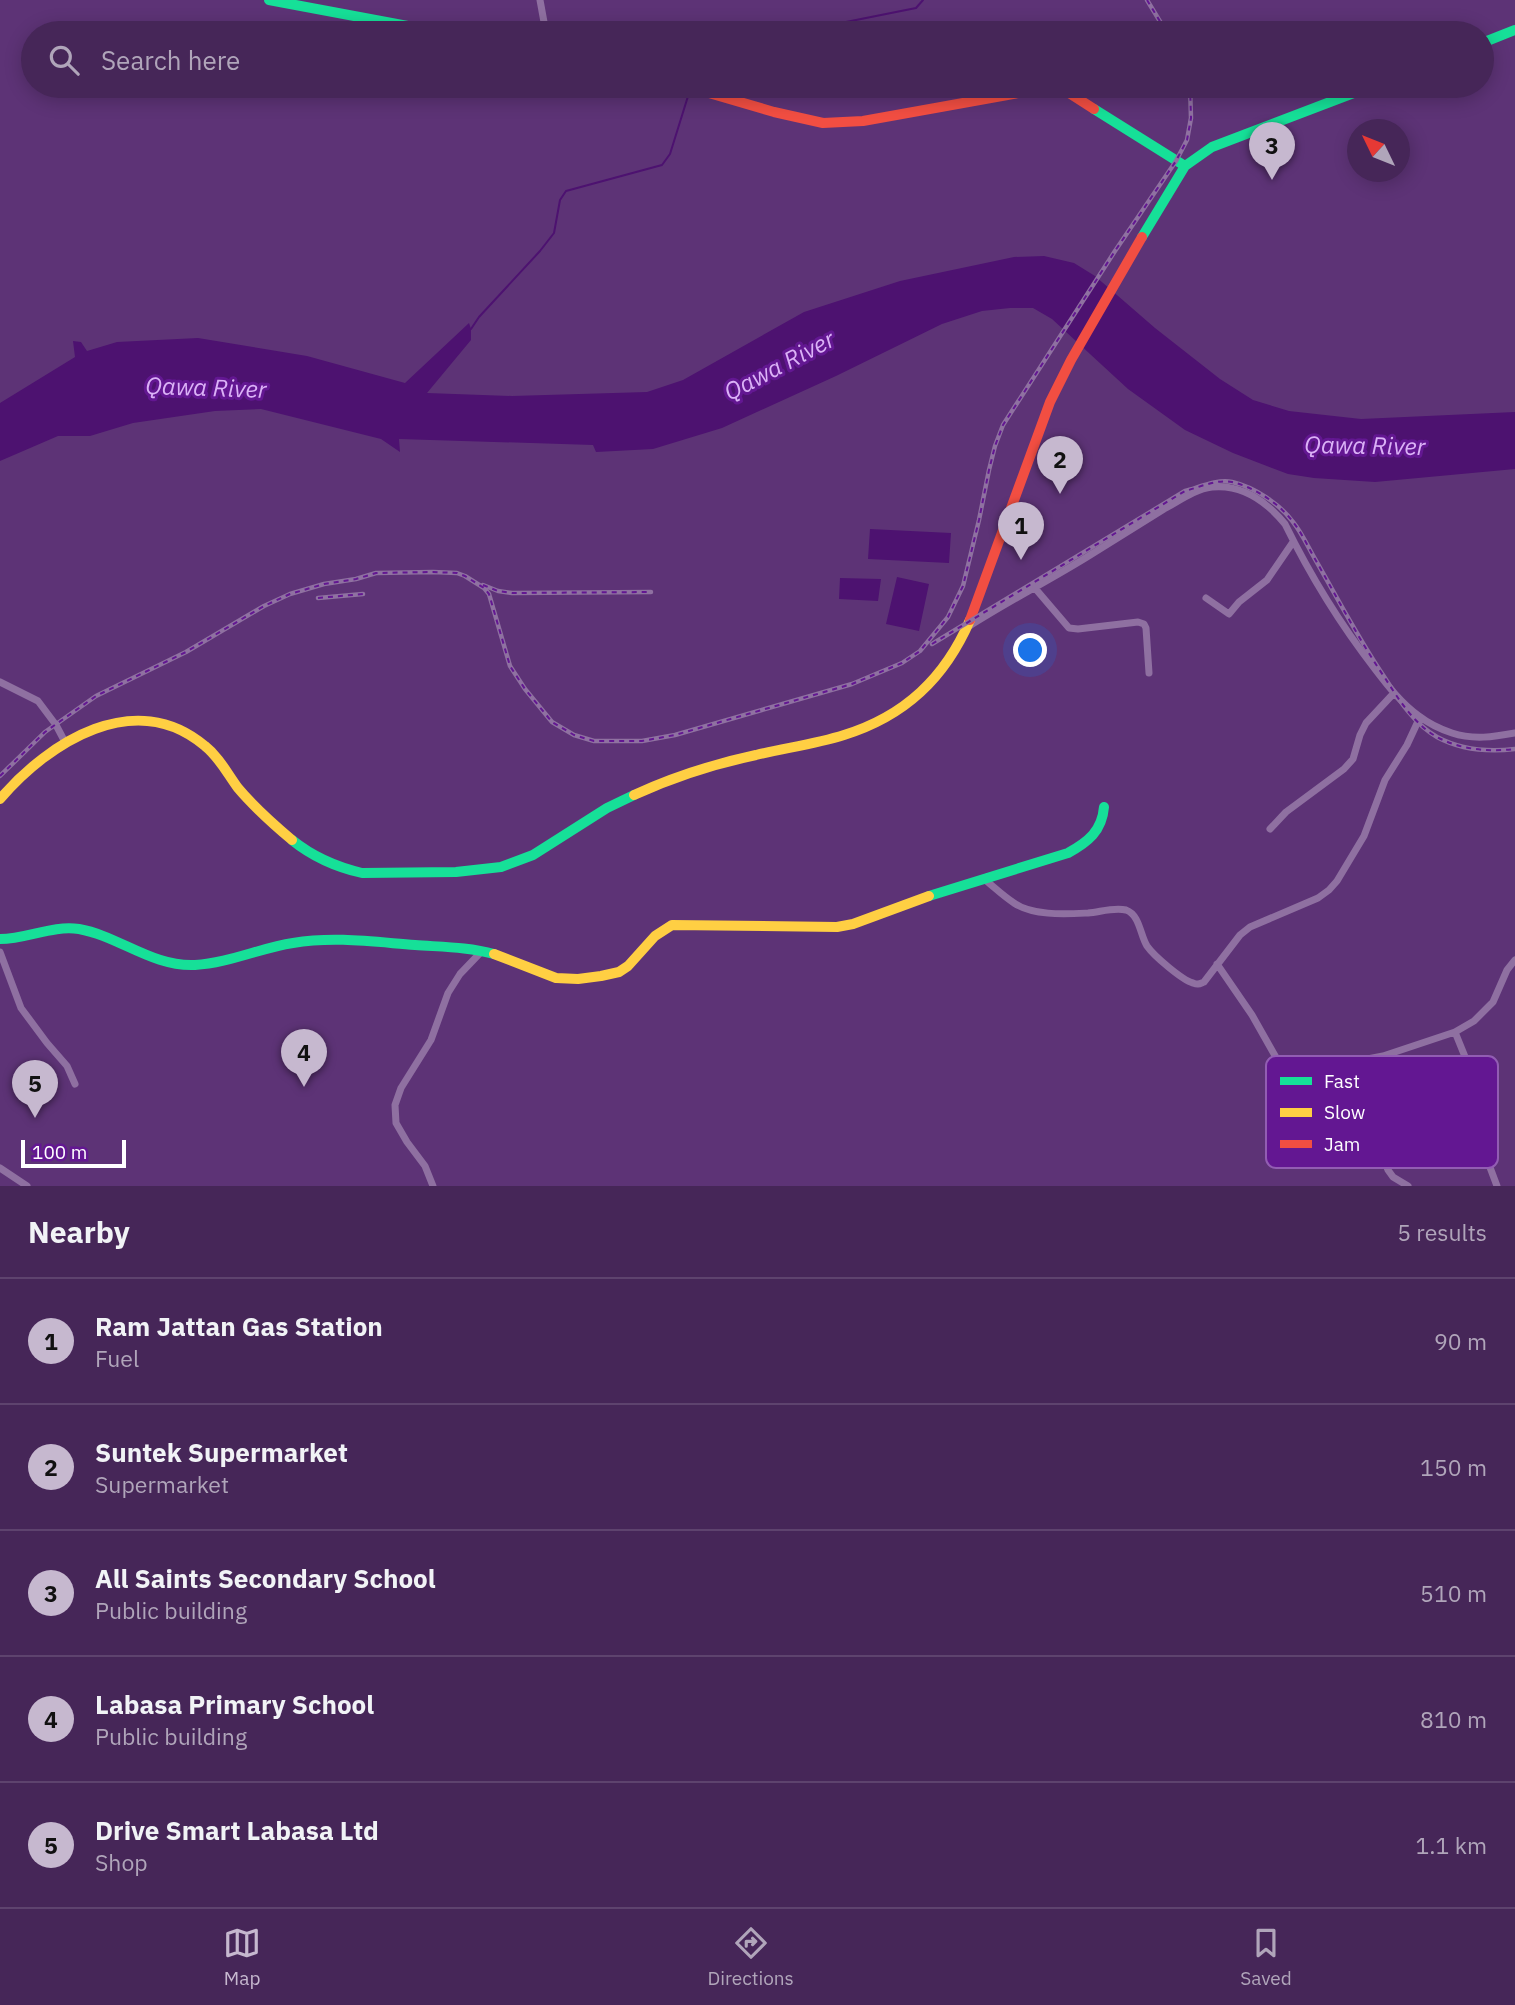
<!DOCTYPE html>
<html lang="en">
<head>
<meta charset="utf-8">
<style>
  body { margin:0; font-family:"IBM Plex Sans",sans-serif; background:#503261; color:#f1f3f6 }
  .compass { position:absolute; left:1347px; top:119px; width:63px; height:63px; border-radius:50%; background:#462658; box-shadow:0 4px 18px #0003; rotate:313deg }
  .scale { position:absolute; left:21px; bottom:18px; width:105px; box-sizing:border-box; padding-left:7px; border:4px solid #fff; border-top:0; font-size:19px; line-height:24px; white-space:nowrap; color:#fff; -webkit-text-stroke:5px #631792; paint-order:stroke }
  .you { position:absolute; left:1031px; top:651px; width:24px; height:24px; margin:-18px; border:5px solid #fff; border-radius:50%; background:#1a73e8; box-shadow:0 0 0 10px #1a73e833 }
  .badge { display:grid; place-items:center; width:46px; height:46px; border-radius:50%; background:#c6b8cf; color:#111; font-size:23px; font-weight:700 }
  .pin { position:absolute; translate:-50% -58px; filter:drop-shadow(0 2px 4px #0008) }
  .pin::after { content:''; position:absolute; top:37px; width:24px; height:21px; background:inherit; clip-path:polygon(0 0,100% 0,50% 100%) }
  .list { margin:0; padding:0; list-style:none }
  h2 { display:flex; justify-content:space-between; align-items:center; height:91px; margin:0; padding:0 28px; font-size:30px }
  h2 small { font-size:23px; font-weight:400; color:#b0a5ba }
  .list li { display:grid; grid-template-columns:46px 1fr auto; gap:21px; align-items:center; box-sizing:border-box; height:126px; padding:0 28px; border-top:2px solid #5e436e }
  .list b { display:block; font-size:26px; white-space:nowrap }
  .list p { margin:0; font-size:23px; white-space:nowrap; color:#b0a5ba }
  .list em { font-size:23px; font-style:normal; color:#b0a5ba }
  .icon { flex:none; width:38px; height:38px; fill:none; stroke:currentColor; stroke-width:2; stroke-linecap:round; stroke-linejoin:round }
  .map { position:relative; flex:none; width:1515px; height:1186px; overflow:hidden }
  .search { position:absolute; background:#462658; box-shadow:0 4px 18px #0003; left:21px; right:21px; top:21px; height:77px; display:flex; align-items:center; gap:18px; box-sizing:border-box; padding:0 24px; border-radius:38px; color:#b0a5ba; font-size:26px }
  .sheet { height:721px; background:#462658 }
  nav { display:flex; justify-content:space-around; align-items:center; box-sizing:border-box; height:98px; border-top:2px solid #5e436e; background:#462658; font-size:19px; color:#b0a5ba }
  nav a { display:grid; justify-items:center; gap:4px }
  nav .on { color:#c6b8cf }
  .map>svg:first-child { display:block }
</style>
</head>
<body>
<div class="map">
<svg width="1515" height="1186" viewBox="0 0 1515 1186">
  <rect width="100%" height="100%" fill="#5d3376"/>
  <!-- water -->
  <path fill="#4d1270" d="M1044 256 1074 263 1095 276 1155 328 1220 379 1253 400 1289 411 1361 419 1515 412V469L1375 482 1314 478 1288 474 1233 453 1185 430 1128 389 1052 319 1033 308H1010L982 311 942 324 836 376 722 428 653 449 596 452 593 445 399 439 400 452 381 439 261 409 215 411 133 423 90 436H58L0 461V403L75 357 73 341 81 342 87 351 117 342 198 338 307 356 405 383 469 323 471 329V340L427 393 512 396 647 392 683 380 804 312 900 281 1014 257Z
    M870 529 951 533 949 563 868 559Z
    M897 577 929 584 919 631 886 624Z
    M840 578 881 579 878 601 839 599Z"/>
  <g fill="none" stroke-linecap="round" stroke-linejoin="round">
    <!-- stream -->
    <path stroke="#4d1270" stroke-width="2" d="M791 33 916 8 923 0
      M471 329 479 317 540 251 554 233 560 200 566 191 662 165 670 154 689 93"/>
    <!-- street -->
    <path stroke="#8f70a1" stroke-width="7" d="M540 0 546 33
      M1034 587 1069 628 1078 629 1138 622 1144 624 1146 628 1149 673
      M1206 598 1229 614 1239 602 1267 580 1293 542
      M968 627C1007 602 1048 581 1087 557 1113 541 1138 525 1164 509 1179 501 1195 489 1212 487 1242 484 1267 502 1285 524 1310 575 1340 624 1375 669 1388 686 1401 703 1419 716 1428 723 1440 729 1452 733 1473 740 1494 737 1515 733
      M0 682 38 701 56 725 65 742
      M1270 829 1286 812 1344 769 1353 759 1360 735 1366 723 1394 693
      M984 879C994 887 1003 896 1014 903 1033 916 1065 914 1088 913 1100 912 1114 907 1126 910 1140 915 1140 935 1147 946 1154 956 1182 980 1193 983 1198 985 1199 984 1204 982L1240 935 1250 927 1318 898 1329 890 1337 881 1364 836 1385 780 1407 745 1420 717
      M0 952 21 1008 47 1043 67 1066 75 1084
      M1217 964 1252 1015 1278 1061 1288 1070 1300 1072 1383 1056 1455 1032 1474 1021 1493 1002 1507 970 1515 960
      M1455 1032 1472 1074 1488 1162 1497 1186
      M1347 1062 1349 1077 1358 1105 1370 1124 1388 1170 1393 1177 1408 1186
      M0 1168 27 1186
      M433 1186 425 1166 407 1142 396 1123 395 1105 401 1088 431 1040 448 993 460 974 482 951"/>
    <!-- fast -->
    <path stroke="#16e098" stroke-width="10" d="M269 0 445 33
      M1482 43 1515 30
      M1094 109 1185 166
      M1142 237 1185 166 1212 147 1372 86
      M292 840C313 857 336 867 362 873L456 872 501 867 533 855 607 808 634 795
      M929 896 1068 853C1088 842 1102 831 1104 807
      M0 939C27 939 52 925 79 929 119 936 152 967 195 965 229 963 260 948 293 943 334 936 375 942 415 945 442 947 469 947 494 954"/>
    <!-- slow -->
    <path stroke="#ffcf43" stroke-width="10" d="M634 795C673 777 714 764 756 755 785 748 816 744 844 735 905 716 945 678 970 620
      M0 799C49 742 135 687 205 746 219 757 227 773 238 788 254 807 273 824 292 840
      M494 954 556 978 578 979 601 976 619 972 628 966 655 936 672 925 837 927 853 924 929 896"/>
    <!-- jam -->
    <path stroke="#f24e42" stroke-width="10" d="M685 86 774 112 823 123 863 121 1046 88 1066 91 1094 109
      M970 620 1050 402 1071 360 1142 237"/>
    <defs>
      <path id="rail" d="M1147 0 1167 33
        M483 585 498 591 512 593 651 592
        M318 598 363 594
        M932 644 1185 491C1200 487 1217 479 1232 482 1254 487 1280 504 1293 522 1302 533 1308 547 1315 559 1338 599 1359 640 1385 678 1399 700 1414 724 1437 737 1461 750 1489 752 1515 749
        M0 776 45 732 96 696 186 652 264 606 290 594 324 584 356 579 376 573 433 572 457 573 465 576 484 588 489 594 510 666 525 689 552 722 574 735 594 741H642L675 735 852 684 902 663 920 651 948 617 963 586 979 520 989 470 995 446 1003 425 1115 251 1176 161 1187 140 1191 118 1190 86"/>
    </defs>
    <!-- rail casing -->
    <use href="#rail" stroke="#8f71a1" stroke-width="4.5"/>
    <!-- rail -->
    <use href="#rail" stroke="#631792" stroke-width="2" stroke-dasharray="5" stroke-linecap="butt"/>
  </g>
  <g text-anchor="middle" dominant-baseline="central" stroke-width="6" stroke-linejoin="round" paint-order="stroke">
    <!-- water labels -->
    <g font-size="24" font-style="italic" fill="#dbb2f7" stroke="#631792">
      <text transform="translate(779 365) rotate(-28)">Qawa River</text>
      <text transform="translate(206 387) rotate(2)">Qawa River</text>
      <text transform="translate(1365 445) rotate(1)">Qawa River</text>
    </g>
  </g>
  <!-- legend -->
  <rect x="1266" y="1056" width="232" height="112" rx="10" fill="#631792" stroke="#925db3" stroke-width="2"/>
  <rect x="1280" y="1077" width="32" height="8" fill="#16e098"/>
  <rect x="1280" y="1108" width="32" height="9" fill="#ffcf43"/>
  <rect x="1280" y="1140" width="32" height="8" fill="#f24e42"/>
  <g font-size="19" fill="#fff">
    <text x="1324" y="1088">Fast</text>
    <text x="1324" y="1119">Slow</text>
    <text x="1324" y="1151">Jam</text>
  </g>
</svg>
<svg class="compass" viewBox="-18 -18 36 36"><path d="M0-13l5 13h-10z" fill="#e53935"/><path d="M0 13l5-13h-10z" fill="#b0a5ba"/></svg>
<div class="scale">100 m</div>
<div class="you"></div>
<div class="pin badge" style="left:1021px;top:560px">1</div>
<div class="pin badge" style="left:1060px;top:494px">2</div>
<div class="pin badge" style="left:1272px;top:180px">3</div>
<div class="pin badge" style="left:304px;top:1087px">4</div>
<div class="pin badge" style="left:35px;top:1118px">5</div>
<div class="search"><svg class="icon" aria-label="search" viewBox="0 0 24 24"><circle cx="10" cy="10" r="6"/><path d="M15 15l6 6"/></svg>Search here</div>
</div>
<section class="sheet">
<h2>Nearby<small>5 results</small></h2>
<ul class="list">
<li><span class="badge">1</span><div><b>Ram Jattan Gas Station</b><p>Fuel</p></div><em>90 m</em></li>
<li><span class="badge">2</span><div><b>Suntek Supermarket</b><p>Supermarket</p></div><em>150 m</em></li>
<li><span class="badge">3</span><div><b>All Saints Secondary School</b><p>Public building</p></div><em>510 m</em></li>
<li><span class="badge">4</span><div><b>Labasa Primary School</b><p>Public building</p></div><em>810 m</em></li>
<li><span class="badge">5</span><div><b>Drive Smart Labasa Ltd</b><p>Shop</p></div><em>1.1 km</em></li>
</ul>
</section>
<nav>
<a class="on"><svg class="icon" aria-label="map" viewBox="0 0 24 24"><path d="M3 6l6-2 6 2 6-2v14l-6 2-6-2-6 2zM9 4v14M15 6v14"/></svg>Map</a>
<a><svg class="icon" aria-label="directions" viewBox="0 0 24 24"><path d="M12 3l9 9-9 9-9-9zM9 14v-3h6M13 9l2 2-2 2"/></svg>Directions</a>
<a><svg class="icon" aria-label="saved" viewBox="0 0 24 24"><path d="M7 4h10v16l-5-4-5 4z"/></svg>Saved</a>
</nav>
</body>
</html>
